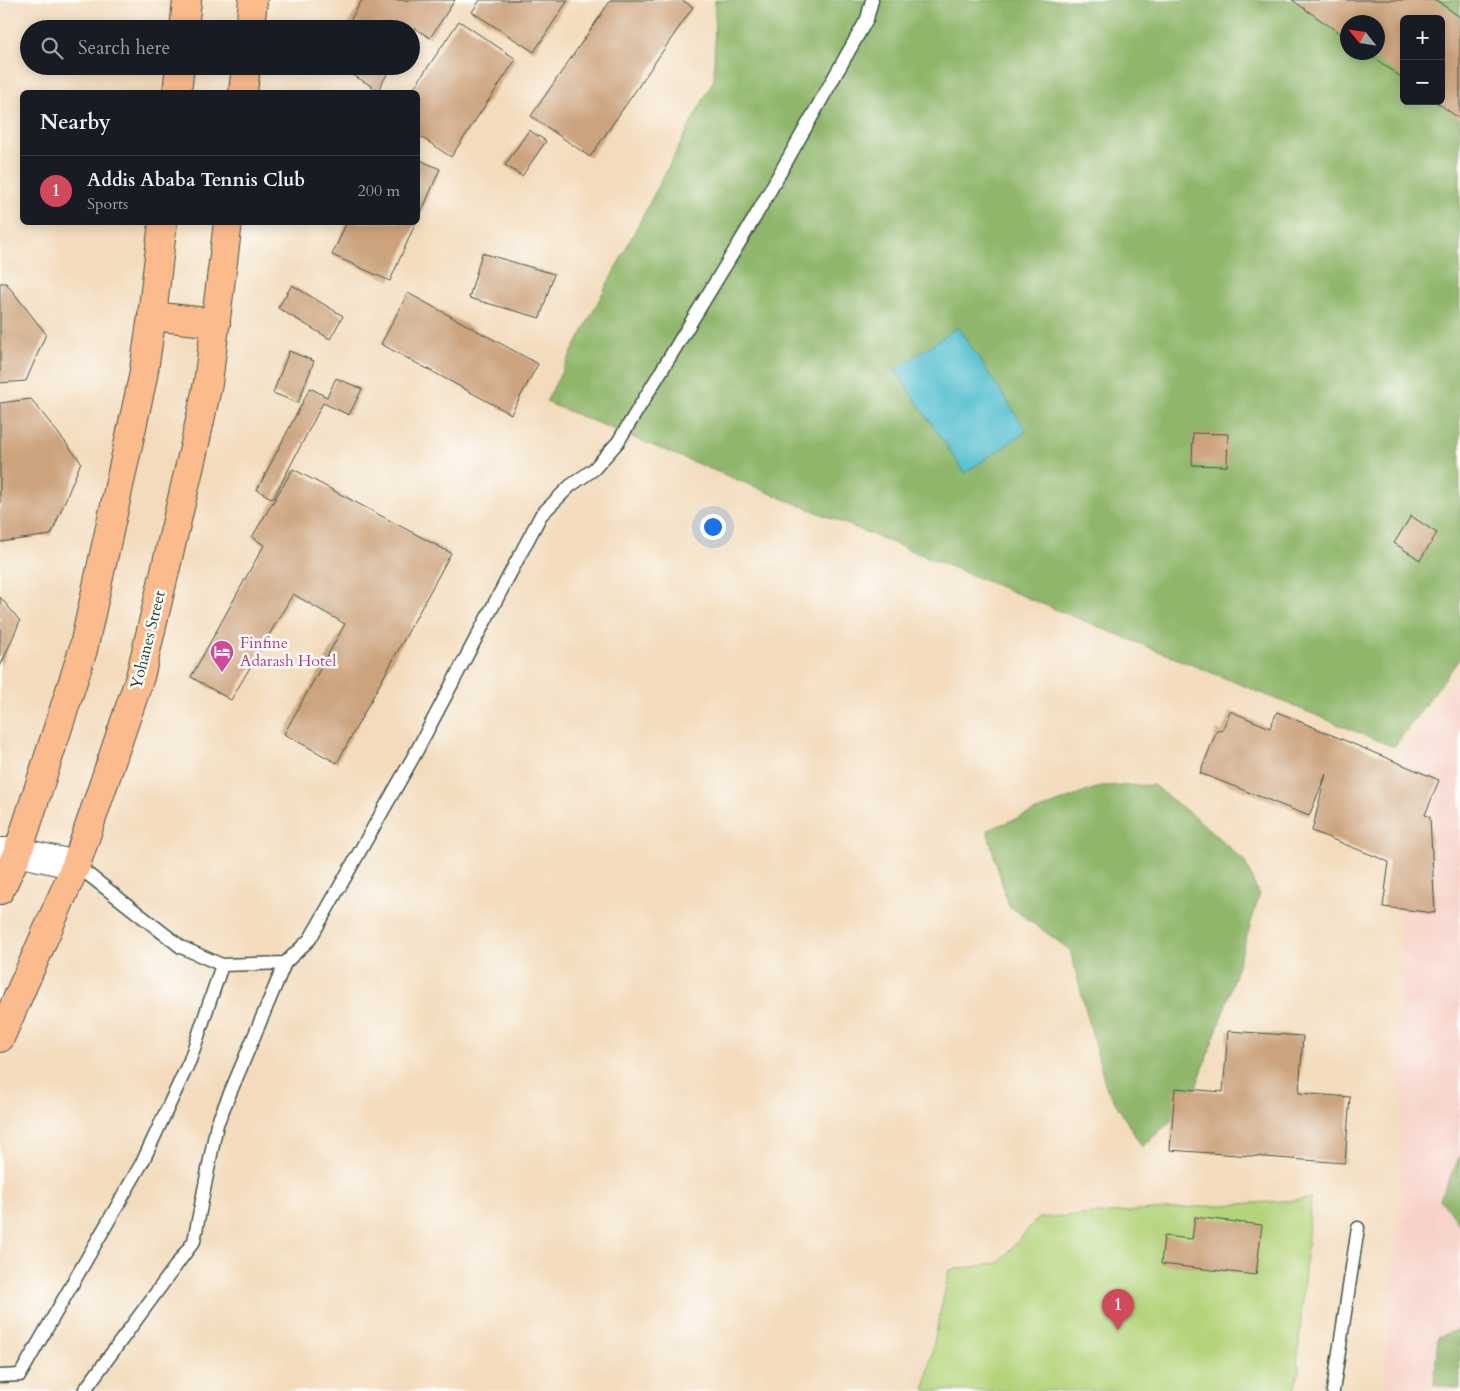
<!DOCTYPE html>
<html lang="en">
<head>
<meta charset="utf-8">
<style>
  body { margin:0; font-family:Cardo,serif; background:#242831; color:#f1f3f6 }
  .controls { position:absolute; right:15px; top:15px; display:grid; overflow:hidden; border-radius:8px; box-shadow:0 2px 12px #0003 }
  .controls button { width:45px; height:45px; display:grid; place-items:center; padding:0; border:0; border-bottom:1px solid #363941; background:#171b24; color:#f1f3f6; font:25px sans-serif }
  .compass { position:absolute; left:1340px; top:15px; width:45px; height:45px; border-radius:50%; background:#171b24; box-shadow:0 2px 12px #0003; rotate:300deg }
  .you { position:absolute; left:712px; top:526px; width:18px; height:18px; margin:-12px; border:4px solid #fff; border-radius:50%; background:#1a73e8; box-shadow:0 0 0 8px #1a73e833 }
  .badge { display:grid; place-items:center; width:32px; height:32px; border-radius:50%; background:#d1495b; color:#fff; font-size:16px; font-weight:700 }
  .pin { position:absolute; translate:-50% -41px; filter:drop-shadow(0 1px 2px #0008) }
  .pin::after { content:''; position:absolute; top:26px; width:18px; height:15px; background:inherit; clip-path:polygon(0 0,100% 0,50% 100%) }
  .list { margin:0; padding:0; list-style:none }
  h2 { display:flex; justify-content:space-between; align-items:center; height:65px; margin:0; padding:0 20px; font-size:21px }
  h2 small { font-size:16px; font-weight:400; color:#9ea1a6 }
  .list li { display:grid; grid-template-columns:32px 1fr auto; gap:15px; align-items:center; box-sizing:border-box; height:70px; padding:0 20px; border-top:1px solid #363941 }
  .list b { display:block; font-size:19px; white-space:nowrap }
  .list p { margin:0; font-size:16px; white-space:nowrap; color:#9ea1a6 }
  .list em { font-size:16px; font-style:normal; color:#9ea1a6 }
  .icon { flex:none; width:28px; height:28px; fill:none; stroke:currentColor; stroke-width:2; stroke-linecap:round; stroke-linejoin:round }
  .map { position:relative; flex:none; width:1460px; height:1391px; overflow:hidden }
  .search { position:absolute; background:#171b24; box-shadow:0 2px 12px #0003; left:20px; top:20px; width:400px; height:55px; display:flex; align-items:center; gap:12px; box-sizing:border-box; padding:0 18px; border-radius:28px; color:#9ea1a6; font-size:19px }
  .panel { position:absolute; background:#171b24; box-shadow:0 2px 12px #0003; left:20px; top:90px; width:400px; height:135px; border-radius:8px }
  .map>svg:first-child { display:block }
</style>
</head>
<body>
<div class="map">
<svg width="1460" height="1391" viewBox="0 0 1460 1391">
  <rect width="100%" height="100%" fill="#fdfcf7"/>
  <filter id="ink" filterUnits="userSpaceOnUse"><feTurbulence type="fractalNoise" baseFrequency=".02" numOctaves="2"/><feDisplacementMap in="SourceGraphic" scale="10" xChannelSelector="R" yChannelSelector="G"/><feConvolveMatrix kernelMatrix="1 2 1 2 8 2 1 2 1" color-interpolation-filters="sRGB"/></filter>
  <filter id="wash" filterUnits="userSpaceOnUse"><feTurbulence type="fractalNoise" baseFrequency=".0096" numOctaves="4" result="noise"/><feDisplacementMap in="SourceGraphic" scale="20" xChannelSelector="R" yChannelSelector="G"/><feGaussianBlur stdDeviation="1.12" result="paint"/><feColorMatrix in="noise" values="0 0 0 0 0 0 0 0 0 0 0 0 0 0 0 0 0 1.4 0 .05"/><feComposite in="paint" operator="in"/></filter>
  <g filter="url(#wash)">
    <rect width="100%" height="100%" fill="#f3dbbc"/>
    <!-- built -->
    <path fill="#f7d1c7" d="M1460 677V1391H1383L1401 1186V756Z"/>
    <!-- green -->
    <path fill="#b4d47b" stroke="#6a8858" d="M1311 1199 1297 1365 1300 1366 1294 1391H924L949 1270 999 1263 1038 1218Z"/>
    <!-- forest -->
    <path fill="#8fb66b" stroke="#577a50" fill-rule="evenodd" d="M715 0H1460V658L1394 747 546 402 714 79ZM1404 19H1441V101H1404ZM1348 22H1378V52H1348Z
      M1153 785 1201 822 1245 862 1259 896 1225 1007 1190 1104 1142 1147 1106 1087 1070 950 1008 905 987 830 1101 786Z
      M1460 1156V1225L1440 1199Z
      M1460 1329V1389L1434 1384 1438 1337Z"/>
    <!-- water -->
    <path fill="#56c1d1" stroke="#3a7f82" d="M958 327 1027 431 965 473 895 370Z"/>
    <g id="blocks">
      <!-- building -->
      <path fill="#cca37d" d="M362 0H455L430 38 415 28 411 34V29H345Z
        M480 0H568L534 52 472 12Z
        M611 0H682L693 7 590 157 531 116Z
        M1292 0H1436L1460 17V119L1435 101H1441V19H1404V79L1366 52H1378V22H1348V39Z
        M459 21 516 59 451 157 418 135V92H411Z
        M338 66H392L378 90Z
        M529 130 546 141 522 176 505 165Z
        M418 159 440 169 418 220Z
        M347 222H416L390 281 332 255Z
        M482 253 554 274 540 318 469 298Z
        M0 283H6L46 334 26 381 0 383Z
        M292 285 343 316 330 339 278 308Z
        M408 293 538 364 511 414 381 344Z
        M289 351 314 361 298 403 273 393Z
        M336 378 362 389 349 415 323 403 273 499 257 490 310 388 327 397Z
        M31 399 81 462 51 535 0 542V403Z
        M1193 433 1228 434 1227 466 1192 465Z
        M293 469 451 553 337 763 284 734 345 624 293 594 231 700 191 677 264 545 252 537Z
        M1411 516 1437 533 1420 560 1394 543Z
        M0 597 20 621 0 667Z
        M1230 711 1270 728 1277 712 1439 780 1425 815 1430 817 1435 913 1383 907 1389 862 1312 831 1326 774 1309 816 1200 773 1217 730 1222 731Z
        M1228 1031 1303 1036 1299 1093 1350 1097 1345 1163 1170 1150 1175 1088 1223 1092Z
        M1195 1217 1262 1225 1256 1275 1161 1264 1164 1236 1192 1239Z"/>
    </g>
  </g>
  <g filter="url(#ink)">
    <use href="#blocks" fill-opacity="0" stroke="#3f5548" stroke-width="1"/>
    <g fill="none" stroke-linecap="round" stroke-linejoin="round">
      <defs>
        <path id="service" d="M76 865 181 947 222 965 285 963 310 939 415 754 541 515 570 486 594 469 618 442 755 217 867 19 872 0
          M0 1376 20 1375 143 1161 190 1060 222 965
          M84 1391 194 1241 217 1124 285 963
          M1333 1391 1358 1228"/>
        <path id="tertiary" d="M0 852H18L76 865"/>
        <path id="primary" d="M184 29 187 0
          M250 29 253 0
          M177 92 180 66
          M243 92 246 66
          M152 316 216 323
          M0 890 18 852 83 650 143 377 152 316 163 222
          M0 1038 76 865 140 677 194 448 208 383 228 222"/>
      </defs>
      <!-- service casing -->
      <use href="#service" stroke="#3f5548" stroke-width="15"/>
      <!-- tertiary casing -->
      <use href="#tertiary" stroke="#3f5548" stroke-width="30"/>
      <!-- primary casing -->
      <use href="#primary" stroke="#3f5548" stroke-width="30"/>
      <!-- service -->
      <use href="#service" stroke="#fff" stroke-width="12"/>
      <!-- tertiary -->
      <use href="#tertiary" stroke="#fff" stroke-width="28"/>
      <!-- primary -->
      <use href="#primary" stroke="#fbbb8d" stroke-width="28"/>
    </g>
  </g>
  <!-- icons -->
  <defs>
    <symbol id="hotel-pin" viewBox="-11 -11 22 30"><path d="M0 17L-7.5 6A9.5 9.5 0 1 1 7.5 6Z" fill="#d1479c" stroke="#fdfcf7"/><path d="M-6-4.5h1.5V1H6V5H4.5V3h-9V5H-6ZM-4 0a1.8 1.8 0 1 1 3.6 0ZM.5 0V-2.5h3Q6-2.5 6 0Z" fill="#fff"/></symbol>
  </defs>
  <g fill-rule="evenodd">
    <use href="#hotel-pin" x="208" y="638" width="28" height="38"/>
  </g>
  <g text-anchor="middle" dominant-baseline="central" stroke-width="5" stroke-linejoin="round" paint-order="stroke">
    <!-- street labels -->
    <g font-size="16" fill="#1f3d34" stroke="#fdfcf7">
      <text transform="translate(148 640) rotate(-76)">Yohanes Street</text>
    </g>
    <!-- hotel labels -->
    <g font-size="16" fill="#b23c85" stroke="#fdfcf7" text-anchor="start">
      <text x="240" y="643">Finfine<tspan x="240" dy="18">Adarash Hotel</tspan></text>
    </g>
  </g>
</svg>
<div class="controls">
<button>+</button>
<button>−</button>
</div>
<svg class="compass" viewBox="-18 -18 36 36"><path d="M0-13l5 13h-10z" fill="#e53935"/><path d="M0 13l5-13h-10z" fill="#9ea1a6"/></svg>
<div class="you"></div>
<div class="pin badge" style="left:1118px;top:1330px">1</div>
<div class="search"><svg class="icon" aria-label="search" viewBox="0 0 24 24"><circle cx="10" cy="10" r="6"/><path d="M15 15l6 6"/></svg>Search here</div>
<section class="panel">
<h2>Nearby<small></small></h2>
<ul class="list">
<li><span class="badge">1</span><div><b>Addis Ababa Tennis Club</b><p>Sports</p></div><em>200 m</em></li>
</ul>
</section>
</div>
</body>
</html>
